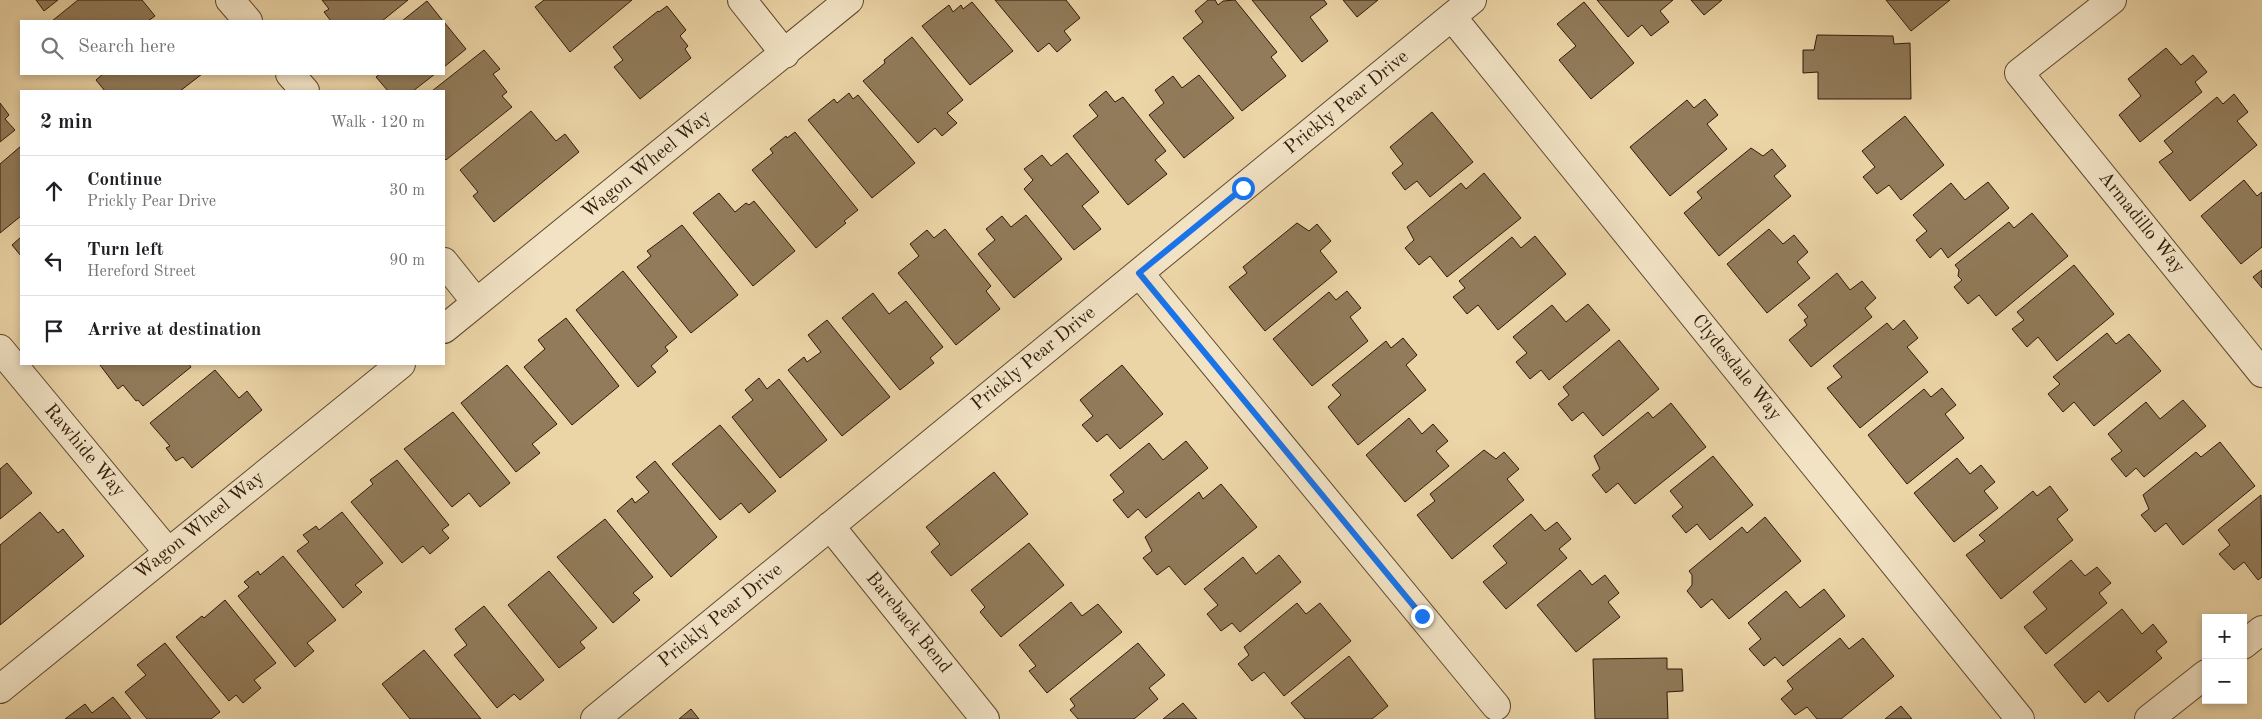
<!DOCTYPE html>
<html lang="en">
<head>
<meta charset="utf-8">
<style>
  body { margin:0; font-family:"Old Standard TT",serif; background:#f2f2f2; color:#202124 }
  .controls { position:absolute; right:15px; bottom:15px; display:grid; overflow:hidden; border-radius:0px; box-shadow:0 2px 8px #0003 }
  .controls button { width:45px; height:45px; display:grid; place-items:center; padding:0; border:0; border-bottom:1px solid #e0e0e0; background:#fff; color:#202124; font:25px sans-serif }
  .stop { position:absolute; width:15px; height:15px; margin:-11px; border:4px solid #1a73e8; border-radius:50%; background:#fff }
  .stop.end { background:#1a73e8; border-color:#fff; box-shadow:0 1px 5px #0008 }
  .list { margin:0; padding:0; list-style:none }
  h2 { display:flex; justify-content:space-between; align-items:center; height:65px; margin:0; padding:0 20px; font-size:21px }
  h2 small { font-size:16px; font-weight:400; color:#757577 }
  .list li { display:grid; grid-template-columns:32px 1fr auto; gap:15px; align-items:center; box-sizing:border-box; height:70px; padding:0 20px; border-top:1px solid #e0e0e0 }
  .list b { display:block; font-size:19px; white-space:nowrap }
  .list p { margin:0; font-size:16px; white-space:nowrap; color:#757577 }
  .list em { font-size:16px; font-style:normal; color:#757577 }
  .icon { flex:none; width:28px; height:28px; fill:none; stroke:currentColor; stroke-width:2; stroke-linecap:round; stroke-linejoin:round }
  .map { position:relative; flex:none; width:2262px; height:719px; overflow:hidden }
  .search { position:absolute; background:#fff; box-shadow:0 2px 8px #0003; left:20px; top:20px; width:425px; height:55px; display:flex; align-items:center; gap:12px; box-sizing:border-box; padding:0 18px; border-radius:0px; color:#757577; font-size:19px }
  .panel { position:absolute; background:#fff; box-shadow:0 2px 8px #0003; left:20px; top:90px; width:425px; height:275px; border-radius:0px }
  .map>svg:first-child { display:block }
</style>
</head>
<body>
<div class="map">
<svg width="2262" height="719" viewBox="0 0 2262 719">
  <rect width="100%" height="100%" fill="#ebd4a6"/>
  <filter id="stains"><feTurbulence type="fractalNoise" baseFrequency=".004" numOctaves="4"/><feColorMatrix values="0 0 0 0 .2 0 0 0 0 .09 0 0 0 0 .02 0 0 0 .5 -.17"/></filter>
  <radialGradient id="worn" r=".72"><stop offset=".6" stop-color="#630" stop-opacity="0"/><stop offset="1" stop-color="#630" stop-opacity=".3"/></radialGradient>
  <!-- building -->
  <path fill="#917b5a" stroke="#301a08" d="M36 0H58L44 11Z
    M78 0H142L155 16 148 21H52Z
    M322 0H408L382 21H331L324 12 329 9Z
    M544 0H632L570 52 535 7Z
    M995 0H1066L1080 18 1064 31 1071 40 1057 52 1049 43 1038 52Z
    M1208 0H1215L1218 5 1223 1 1235 0 1277 52 1271 57 1286 76 1242 111 1183 38 1203 22 1195 11Z
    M1252 0H1324L1327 4 1310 17 1328 41 1302 62Z
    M1343 0H1378L1357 17Z
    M1597 0H1673L1660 11 1669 22 1651 36 1642 25 1628 37Z
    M1691 0H1722L1704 15Z
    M1886 0H1950L1911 31Z
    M427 1 443 21H402Z
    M972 2 1013 51 970 85 922 26 949 5 953 12 961 5 963 9Z
    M1584 2 1634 63 1591 99 1559 60 1576 46 1557 24Z
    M667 6 686 30 680 36 688 46 685 49 691 58 640 99 614 67 623 60 613 47 658 11 659 12Z
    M444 22 466 49 444 67Z
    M1817 35 1893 36 1894 44 1910 43 1911 99H1818V72L1803 73V50H1814Z
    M912 37 963 100 947 113 957 123 942 136 935 128 918 143 863 81 885 63 884 60Z
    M2166 48 2181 65 2193 55 2207 72 2195 82 2202 92 2140 142 2119 115 2141 96 2128 79Z
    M484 50 500 69 493 74 507 92 502 96 512 107 446 160 444 158V91H432Z
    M103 74H202L180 91H105L96 80Z
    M380 74H435L413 91H388L376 77Z
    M1199 75 1234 118 1184 158 1149 115 1164 103 1155 90 1173 76 1182 88Z
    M1106 91 1115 102 1123 97 1166 151 1155 160 1167 174 1128 205 1073 136 1098 116 1089 105Z
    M849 93 853 99 858 95 915 163 872 198 808 120 834 99 837 103Z
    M2234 94 2248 112 2237 121 2257 145 2190 201 2159 162 2173 152 2164 141 2217 97 2223 104Z
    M1705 99 1718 115 1707 124 1727 149 1670 196 1630 147 1687 100 1694 108Z
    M0 103 9 115 5 119 15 130 0 142Z
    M531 111 556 141 565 134 579 152 494 222 473 196 478 192 460 170Z
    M1432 112 1473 162 1430 197 1417 181 1405 190 1392 173 1403 164 1390 147Z
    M1905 116 1944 165 1901 200 1889 185 1877 194 1863 177 1875 167 1862 151Z
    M795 132 858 210 844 221 846 223 816 248 752 170 773 153 770 149 786 136 787 138Z
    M21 146V216L0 233V164Z
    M1751 148 1763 156 1772 149 1786 166 1774 176 1791 196 1719 256 1684 213 1702 198 1697 192Z
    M1067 153 1099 192 1082 206 1101 229 1074 250 1024 189 1033 180 1024 169 1042 155 1051 166Z
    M1484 173 1521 218 1447 277 1430 256 1419 265 1405 248 1414 240 1407 227 1461 183 1466 189Z
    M2244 180 2257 196 2262 192V247L2241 264 2201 216Z
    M1988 182 2009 208 1948 258 1941 248 1930 258 1916 240 1927 231 1913 215 1951 183 1965 200Z
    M719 193 735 212 746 203 749 205 754 201 795 251 753 286 693 213Z
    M2032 213 2068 256 1996 316 1979 295 1968 304 1954 287 1962 280 1958 276 1959 270 1955 265 2009 222 2014 228Z
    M1026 215 1062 259 1014 298 978 254 995 240 986 229 1002 216 1011 227Z
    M1297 223 1309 231 1317 224 1331 241 1320 251 1337 272 1265 331 1229 287 1247 273 1243 267Z
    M682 225 738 295 691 333 637 267 651 256 647 251Z
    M945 229 991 286 986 291 1000 309 956 345 898 273 919 256 910 244 927 230 934 238Z
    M1769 229 1783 244 1794 235 1808 252 1797 262 1810 278 1767 313 1727 264Z
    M1535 236 1566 274 1498 330 1478 305 1467 314 1453 297 1465 288 1459 281 1512 237 1521 248Z
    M21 237V256L12 245Z
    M2074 265 2114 314 2057 361 2038 337 2027 347 2012 329 2024 320 2017 312Z
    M2262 270V288L2253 277Z
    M623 271 677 337 665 347 668 351 651 366 656 372 638 387 576 310Z
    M1837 273 1850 290 1862 281 1876 298 1865 308 1872 317 1811 367 1789 340 1807 325 1804 320 1808 317 1798 305Z
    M1347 291 1361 308 1350 317 1368 341 1312 386 1273 339 1329 292 1336 300Z
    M873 293 889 314 906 301 943 347 930 358 934 363 900 390 842 318Z
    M1588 304 1610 330 1549 380 1541 370 1530 379 1516 362 1527 353 1513 337 1552 305 1566 322Z
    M566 318 619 386 572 425 524 367 545 349 538 340Z
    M827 320 890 397 842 436 788 370 804 357 807 362 821 352 808 335Z
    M1904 320 1918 338 1907 347 1928 372 1860 428 1827 388 1842 377 1833 366 1887 323 1893 330Z
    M2107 333 2116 344 2129 334 2161 371 2094 426 2074 402 2063 412 2048 394 2060 384 2053 377Z
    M1403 338 1417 355 1406 365 1426 390 1358 445 1328 407 1341 395 1332 385 1386 341 1391 348Z
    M1619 340 1659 389 1603 436 1583 412 1572 421 1558 404 1569 395 1563 387Z
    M102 364H189L191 367 143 406 138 400 136 401 123 385 118 389 100 365Z
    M507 365 557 424 532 444 540 453 516 472 461 403Z
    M1122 365 1163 414 1120 449 1107 434 1097 442 1082 425 1093 416 1080 400Z
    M215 370 239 398 247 391 262 410 192 468 183 457 176 461 166 448 170 446 150 423Z
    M759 378 767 389 779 379 827 440 780 478 732 417 753 400 745 390Z
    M1942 388 1956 405 1945 414 1964 438 1907 484 1868 435 1924 389 1931 397Z
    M2183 400 2206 426 2144 477 2136 468 2126 477 2111 459 2122 451 2108 434 2146 402 2160 419Z
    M1671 403 1706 447 1635 504 1618 483 1606 493 1592 475 1600 469 1594 456 1648 412 1653 418Z
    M453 412 510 483 480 507 469 493 452 507 404 449Z
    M1409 418 1422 434 1433 424 1448 441 1436 451 1449 466 1405 502 1366 455Z
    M720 425 776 491 749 513 741 503 720 520 672 464Z
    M1186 441 1208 468 1146 518 1138 509 1128 518 1113 500 1124 492 1110 475 1149 443 1163 460Z
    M2220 442 2255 486 2183 545 2166 523 2155 532 2141 515 2149 509 2143 495 2196 452 2201 457Z
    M1484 450 1496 459 1504 452 1519 469 1507 479 1524 500 1452 559 1417 515 1435 501 1430 494Z
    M1713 456 1753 505 1710 540 1697 524 1686 533 1672 516 1683 507 1670 491Z
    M1957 458 1970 474 1981 465 1995 482 1984 491 1998 508 1954 542 1914 493Z
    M397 460 449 525 442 530 449 538 430 554 423 546 402 563 351 502 373 484 370 480Z
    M655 461 717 537 671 577 617 511 632 498 635 503 649 492 636 477Z
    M7 463 32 493 0 519V469Z
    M994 472 1028 514 951 576 931 552 940 544 926 527Z
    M1221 484 1257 527 1185 585 1169 566 1157 575 1143 558 1152 551 1145 537 1199 492 1203 499Z
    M2050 486 2068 510 2057 519 2073 540 2001 599 1966 555 1985 541 1979 535 2033 491 2037 496Z
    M2261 495 2262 577 2258 580 2244 562 2234 570 2219 554 2230 545 2218 530Z
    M40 512 58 533 63 529 84 556 0 625V545Z
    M342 512 383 563 355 585 362 592 343 608 297 551 309 542 303 535 316 526 319 530Z
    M1531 514 1545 531 1557 522 1571 539 1559 549 1567 558 1506 609 1483 582 1507 563 1493 546Z
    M1765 517 1801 561 1729 619 1712 599 1701 608 1687 591 1692 585V575L1689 571 1742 527 1747 533Z
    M605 519 653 577 633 593 640 600 613 623 557 557Z
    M1029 543 1064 585 1001 637 980 612 985 607 971 590Z
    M1279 555 1301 582 1240 632 1232 623 1221 631 1207 614 1218 605 1204 589 1243 557 1256 574Z
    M283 556 336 620 307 643 314 651 295 667 238 596 249 587 244 582 258 571 260 575Z
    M2071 560 2085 576 2097 567 2111 583 2099 593 2107 603 2046 654 2024 627 2047 609 2033 592Z
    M1580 570 1592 585 1605 575 1619 593 1608 602 1620 617 1576 652 1537 605Z
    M549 571 597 628 580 642 585 648 559 668 508 605Z
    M1824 589 1845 616 1783 666 1775 657 1764 666 1749 649 1761 639 1748 623 1786 591 1800 608Z
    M225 600 276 663 254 680 261 688 243 703 236 695 229 701 176 637 202 616 204 618Z
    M1071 602 1082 616 1098 604 1122 632 1047 693 1029 671 1036 666 1019 645Z
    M1297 603 1306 614 1320 603 1351 641 1284 696 1264 672 1252 681 1238 664 1249 655 1244 647Z
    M484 606 544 680 520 700 514 694 497 708 454 655 467 645 455 629Z
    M2122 609 2142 634 2153 624 2167 642 2156 651 2162 658 2108 702 2099 691 2085 703 2054 665Z
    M1840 638 1849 649 1863 638 1894 676 1841 719H1817L1807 707 1795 715 1781 699 1793 689 1787 681Z
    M165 643 220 712 211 719H147L125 692 146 675 137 665Z
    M1138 643 1165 675 1149 688 1158 699 1134 719H1078L1070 710 1075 706 1070 699Z
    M424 650 481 719H410L382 684Z
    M1349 656 1388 706 1372 719H1305L1291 703Z
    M1667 658V669H1682L1683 691 1667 692 1668 719H1595L1593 659Z
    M113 697 131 719H65L85 704 92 713Z
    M1183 703 1197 719H1163Z
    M1901 706 1912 719H1885Z
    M691 709 699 719H679Z"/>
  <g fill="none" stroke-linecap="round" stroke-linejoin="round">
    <defs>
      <path id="minor" d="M230 0 248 21
        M742 0 785 54
        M2112 0 2019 73 2262 373
        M1452 17 2020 719
        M290 74 305 91
        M444 262 476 302
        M1139 273 1496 706
        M444 329 849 0
        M0 349 168 552
        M830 526 985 719
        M2243 645 2262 630
        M0 689 401 364
        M595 719 1472 0
        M2149 719 2206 674"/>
    </defs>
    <!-- minor casing -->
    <use href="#minor" stroke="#5f4830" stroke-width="30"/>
    <!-- minor -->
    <use href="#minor" stroke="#f2e3c5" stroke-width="28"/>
  </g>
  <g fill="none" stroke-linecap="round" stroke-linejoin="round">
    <!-- route -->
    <path stroke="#1a73e8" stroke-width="6" d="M1243 188 1139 273 1422 616"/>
  </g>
  <g text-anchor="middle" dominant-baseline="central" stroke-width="5" stroke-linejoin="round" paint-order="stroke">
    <!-- street labels -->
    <g font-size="19" fill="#301a08" stroke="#f2e3c5">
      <text transform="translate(1347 103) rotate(-39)">Prickly Pear Drive</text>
      <text transform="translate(647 165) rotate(-39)">Wagon Wheel Way</text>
      <text transform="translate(2141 223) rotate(51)">Armadillo Way</text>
      <text transform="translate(1034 359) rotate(-39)">Prickly Pear Drive</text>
      <text transform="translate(1736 368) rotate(51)">Clydesdale Way</text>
      <text transform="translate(84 451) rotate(50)">Rawhide Way</text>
      <text transform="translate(200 526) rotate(-39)">Wagon Wheel Way</text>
      <text transform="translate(721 616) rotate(-39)">Prickly Pear Drive</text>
      <text transform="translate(908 623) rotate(51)">Bareback Bend</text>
    </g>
  </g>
  <rect width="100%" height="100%" filter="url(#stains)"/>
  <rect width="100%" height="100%" fill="url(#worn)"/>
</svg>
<div class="controls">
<button>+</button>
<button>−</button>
</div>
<div class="stop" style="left:1243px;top:188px"></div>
<div class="stop end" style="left:1422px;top:616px"></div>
<div class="search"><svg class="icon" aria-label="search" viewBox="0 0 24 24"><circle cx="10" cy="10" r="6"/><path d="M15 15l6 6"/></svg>Search here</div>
<section class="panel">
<h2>2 min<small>Walk · 120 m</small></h2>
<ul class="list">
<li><svg class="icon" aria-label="ahead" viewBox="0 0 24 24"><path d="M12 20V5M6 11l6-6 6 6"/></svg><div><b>Continue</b><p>Prickly Pear Drive</p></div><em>30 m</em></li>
<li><svg class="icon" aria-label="left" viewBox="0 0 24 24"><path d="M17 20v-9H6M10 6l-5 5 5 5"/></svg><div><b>Turn left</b><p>Hereford Street</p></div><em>90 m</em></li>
<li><svg class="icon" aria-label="arrive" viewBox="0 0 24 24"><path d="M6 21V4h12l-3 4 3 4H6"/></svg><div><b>Arrive at destination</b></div></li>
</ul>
</section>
</div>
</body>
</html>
